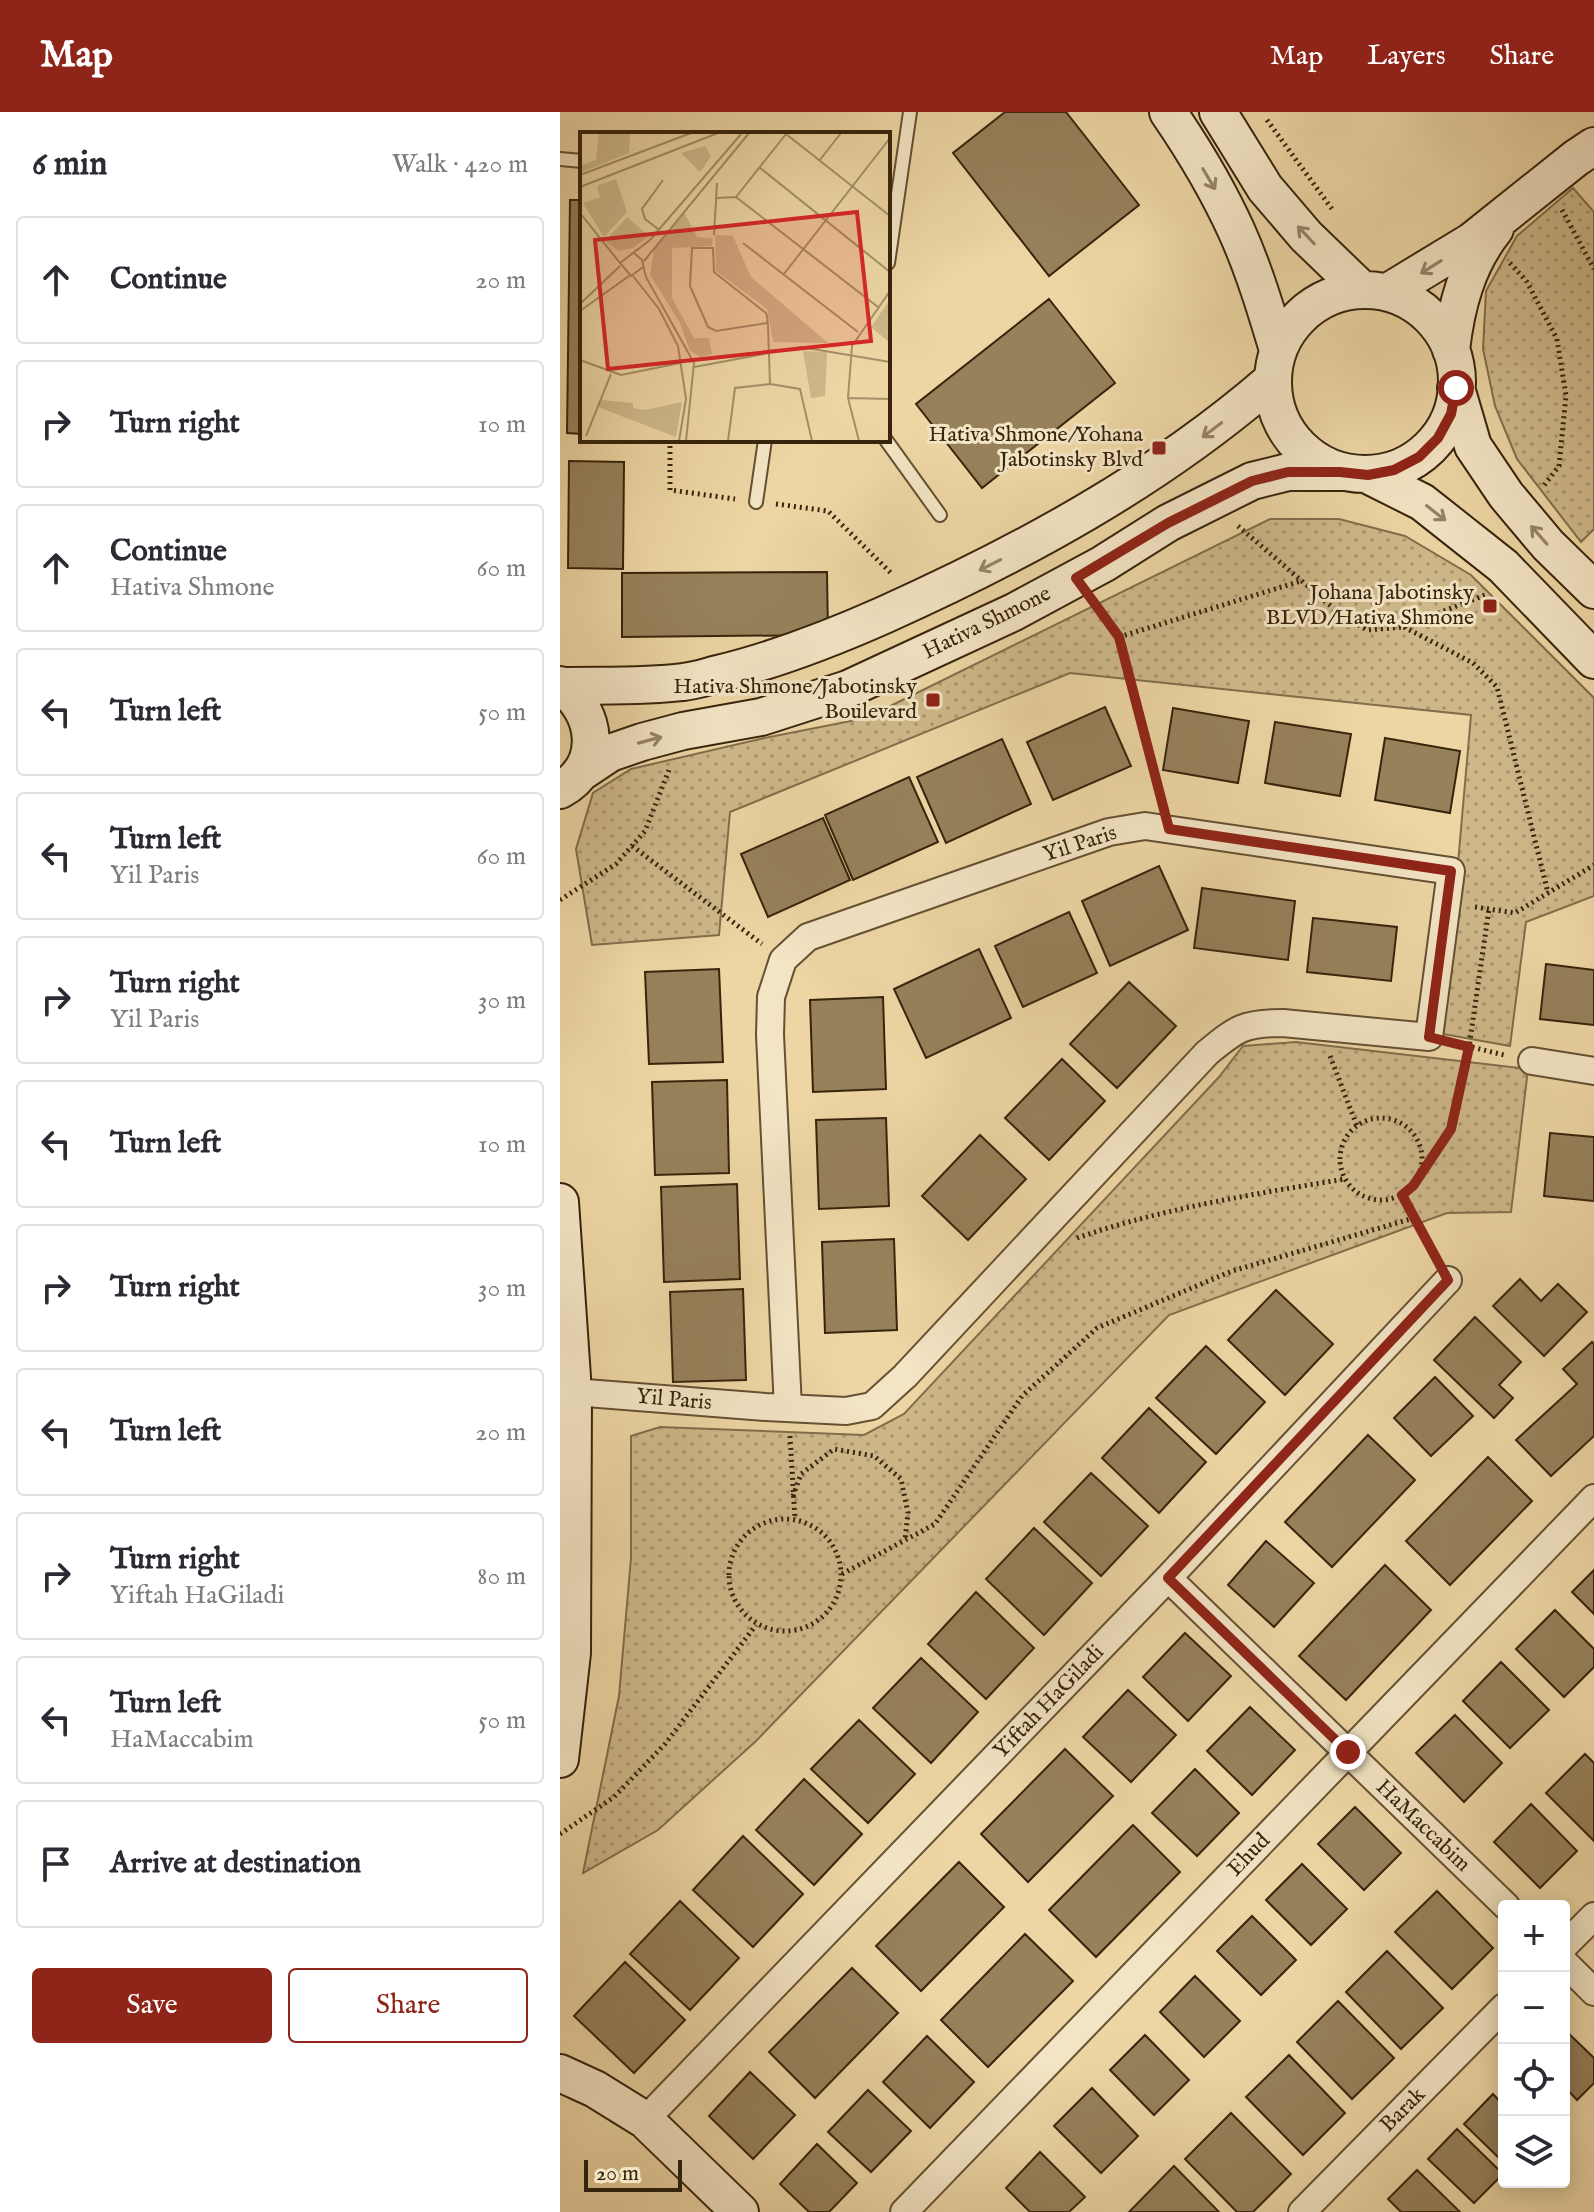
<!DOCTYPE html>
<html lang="en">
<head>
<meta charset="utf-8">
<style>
  body { margin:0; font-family:"IM FELL English",serif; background:#f2f2f3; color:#2b2b33 }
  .controls { position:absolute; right:24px; bottom:24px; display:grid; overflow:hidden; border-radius:8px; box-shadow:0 4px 20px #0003 }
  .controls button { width:72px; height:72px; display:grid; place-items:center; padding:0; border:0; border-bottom:2px solid #e1e1e2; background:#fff; color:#2b2b33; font:40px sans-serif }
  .scale { position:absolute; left:24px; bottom:20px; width:98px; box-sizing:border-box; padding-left:8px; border:4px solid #37240c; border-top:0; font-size:22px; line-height:28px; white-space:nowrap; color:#37240c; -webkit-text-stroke:6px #f3e4c4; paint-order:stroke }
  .stop { position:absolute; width:24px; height:24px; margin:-18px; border:6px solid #8f2418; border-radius:50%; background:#fff }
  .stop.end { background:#8f2418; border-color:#fff; box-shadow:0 2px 8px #0008 }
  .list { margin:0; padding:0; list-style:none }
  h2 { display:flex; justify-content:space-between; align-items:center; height:104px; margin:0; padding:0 32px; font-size:34px }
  h2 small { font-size:26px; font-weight:400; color:#7c7c81 }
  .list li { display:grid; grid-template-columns:52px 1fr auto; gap:24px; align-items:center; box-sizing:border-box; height:128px; margin:0 16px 16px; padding:0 16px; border:2px solid #e1e1e2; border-radius:8px }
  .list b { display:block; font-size:30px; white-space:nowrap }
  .list p { margin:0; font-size:26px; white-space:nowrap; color:#7c7c81 }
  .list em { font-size:26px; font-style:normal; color:#7c7c81 }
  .actions { display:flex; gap:16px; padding:24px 32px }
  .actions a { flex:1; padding:18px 0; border:2px solid #8f2418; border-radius:8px; text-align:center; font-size:28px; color:#8f2418 }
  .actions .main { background:#8f2418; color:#fff }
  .icon { flex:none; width:44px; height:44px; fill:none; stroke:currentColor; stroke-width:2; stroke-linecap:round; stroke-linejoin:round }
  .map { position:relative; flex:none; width:1034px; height:2100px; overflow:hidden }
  header { display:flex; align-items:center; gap:48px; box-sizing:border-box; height:112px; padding:0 40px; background:#8f2418; color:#fff }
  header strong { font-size:38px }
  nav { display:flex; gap:44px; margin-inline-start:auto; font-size:28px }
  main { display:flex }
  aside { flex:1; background:#fff }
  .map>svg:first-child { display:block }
</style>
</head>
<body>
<header>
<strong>Map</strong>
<nav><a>Map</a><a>Layers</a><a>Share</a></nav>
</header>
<main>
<aside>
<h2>6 min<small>Walk · 420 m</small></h2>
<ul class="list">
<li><svg class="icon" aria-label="ahead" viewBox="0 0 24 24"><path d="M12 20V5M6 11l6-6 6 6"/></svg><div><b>Continue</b></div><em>20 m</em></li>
<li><svg class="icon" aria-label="right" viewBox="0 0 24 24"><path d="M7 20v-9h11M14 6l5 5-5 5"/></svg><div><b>Turn right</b></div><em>10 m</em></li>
<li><svg class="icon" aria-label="ahead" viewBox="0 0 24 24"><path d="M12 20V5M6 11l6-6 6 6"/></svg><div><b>Continue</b><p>Hativa Shmone</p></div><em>60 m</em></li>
<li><svg class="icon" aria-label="left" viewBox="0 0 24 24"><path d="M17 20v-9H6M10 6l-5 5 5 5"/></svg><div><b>Turn left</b></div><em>50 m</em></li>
<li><svg class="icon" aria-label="left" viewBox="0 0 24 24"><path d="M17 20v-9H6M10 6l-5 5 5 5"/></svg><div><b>Turn left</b><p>Yil Paris</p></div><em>60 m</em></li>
<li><svg class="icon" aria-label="right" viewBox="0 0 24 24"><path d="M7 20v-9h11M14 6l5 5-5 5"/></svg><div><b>Turn right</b><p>Yil Paris</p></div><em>30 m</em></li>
<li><svg class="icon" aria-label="left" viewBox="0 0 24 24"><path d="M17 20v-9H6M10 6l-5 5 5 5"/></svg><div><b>Turn left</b></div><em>10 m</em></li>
<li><svg class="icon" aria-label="right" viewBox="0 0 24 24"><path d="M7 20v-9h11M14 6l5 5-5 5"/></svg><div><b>Turn right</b></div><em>30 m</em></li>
<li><svg class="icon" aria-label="left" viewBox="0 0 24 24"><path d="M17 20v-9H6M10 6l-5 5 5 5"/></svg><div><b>Turn left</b></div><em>20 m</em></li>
<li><svg class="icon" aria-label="right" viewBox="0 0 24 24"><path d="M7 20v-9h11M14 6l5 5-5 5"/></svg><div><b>Turn right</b><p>Yiftah HaGiladi</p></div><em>80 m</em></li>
<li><svg class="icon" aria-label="left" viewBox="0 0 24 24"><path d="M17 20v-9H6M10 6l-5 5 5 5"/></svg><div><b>Turn left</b><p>HaMaccabim</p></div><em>50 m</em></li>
<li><svg class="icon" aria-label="arrive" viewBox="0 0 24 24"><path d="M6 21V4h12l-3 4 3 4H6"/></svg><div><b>Arrive at destination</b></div></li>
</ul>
<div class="actions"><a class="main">Save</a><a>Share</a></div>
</aside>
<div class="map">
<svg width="1034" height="2100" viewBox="0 0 1034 2100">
  <defs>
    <pattern id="park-dots" width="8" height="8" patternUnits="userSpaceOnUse" patternTransform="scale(2)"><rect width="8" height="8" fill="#ceb88a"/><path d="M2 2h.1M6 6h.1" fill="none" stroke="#a8956f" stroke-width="1.8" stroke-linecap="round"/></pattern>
  </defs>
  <rect width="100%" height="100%" fill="#edd6a4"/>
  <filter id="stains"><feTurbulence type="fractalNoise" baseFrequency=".0025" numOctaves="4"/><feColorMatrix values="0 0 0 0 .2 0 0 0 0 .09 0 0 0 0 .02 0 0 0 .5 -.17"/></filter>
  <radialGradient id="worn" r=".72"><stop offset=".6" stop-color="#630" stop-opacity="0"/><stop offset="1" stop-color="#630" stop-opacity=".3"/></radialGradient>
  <!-- park -->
  <path fill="url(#park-dots)" stroke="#826e4b" stroke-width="2" d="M1013 76 1034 100V417L1021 430 957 347 935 294 923 237 926 179 957 124Z
    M710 407H779L845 424 911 463 1034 586V784L966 810 950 934 883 922 911 603 510 561 170 700 159 823 32 833 16 737 33 681 71 657 200 627 306 606Z
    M736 930 968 957 951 1100 887 1101 609 1203 196 1629 98 1718 23 1761 59 1584 71 1446V1324L100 1315 304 1323 344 1302 659 965 683 934Z"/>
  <!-- building -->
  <path fill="#96815b" stroke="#37240c" stroke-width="2" d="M445 0H506L579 93 489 164 393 41Z
    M10 88H22V322L7 321Z
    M489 187 555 271 422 376 356 292Z
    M9 349 64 350 63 457 8 456Z
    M267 460 268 523 62 525V461Z
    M545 595 571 654 493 688 467 630Z
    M613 596 689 609 678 671 603 658Z
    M715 610 791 622 780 684 705 671Z
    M825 626 900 639 890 701 815 688Z
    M442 627 471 692 386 731 357 665Z
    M349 665 378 730 293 768 265 703Z
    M263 706 290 768 208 805 181 742Z
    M599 754 628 818 550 854 522 789Z
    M642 776 735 789 728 848 634 836Z
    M509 800 537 861 463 895 435 834Z
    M753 806 837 815 831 869 747 860Z
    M419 837 451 906 366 946 334 877Z
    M986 852 1034 858V913L980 907Z
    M159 857 163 950 89 952 85 860Z
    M569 870 616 914 557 976 510 932Z
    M323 885 326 977 253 980 250 888Z
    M502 947 545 989 489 1048 445 1006Z
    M167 968 169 1061 95 1063 92 970Z
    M326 1006 329 1094 259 1097 256 1008Z
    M990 1021 1034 1025V1089L984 1084Z
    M420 1023 466 1067 408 1128 362 1084Z
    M177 1072 180 1167 104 1170 101 1075Z
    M334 1127 337 1218 265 1221 262 1130Z
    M960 1167 981 1189 998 1172 1027 1200 984 1244 933 1194Z
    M183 1177 186 1268 113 1270 110 1180Z
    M716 1178 773 1232 725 1283 668 1228Z
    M915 1205 961 1250 939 1273 953 1286 934 1306 874 1248Z
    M1032 1230 1034 1232V1324L991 1364 956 1328 1017 1272 1003 1257Z
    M646 1234 705 1290 656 1342 596 1286Z
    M875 1265 913 1304 871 1344 834 1306Z
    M589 1296 646 1350 599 1401 542 1346Z
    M808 1323 855 1368 772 1455 725 1410Z
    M928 1345 972 1389 890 1473 846 1429Z
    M531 1361 588 1414 541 1464 484 1410Z
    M474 1416 532 1471 484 1523 426 1467Z
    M706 1429 754 1471 714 1515 668 1473Z
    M825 1453 871 1498 786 1588 739 1544Z
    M1034 1458V1502L1012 1480Z
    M416 1480 474 1536 426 1587 368 1532Z
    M995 1498 1034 1537V1555L1004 1585 956 1537Z
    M625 1521 671 1564 628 1609 583 1565Z
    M361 1546 418 1600 371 1651 313 1596Z
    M941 1550 989 1598 950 1636 903 1589Z
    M568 1578 616 1623 571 1670 523 1625Z
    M690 1595 735 1638 692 1683 647 1639Z
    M895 1603 942 1651 904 1690 856 1641Z
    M299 1608 355 1662 308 1711 251 1657Z
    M505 1637 553 1684 468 1770 421 1722Z
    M1025 1642 1034 1651V1729L986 1681Z
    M635 1657 679 1701 637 1744 592 1701Z
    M244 1667 302 1722 254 1773 196 1718Z
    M971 1692 1017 1739 980 1776 934 1730Z
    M795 1695 841 1741 804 1778 758 1732Z
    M573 1713 620 1760 536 1845 489 1798Z
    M183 1724 243 1782 193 1835 133 1778Z
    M399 1750 444 1795 361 1879 316 1834Z
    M742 1752 787 1797 751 1833 706 1788Z
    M877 1779 933 1836 892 1877 835 1820Z
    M120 1789 179 1846 130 1898 70 1842Z
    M692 1804 736 1848 701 1883 657 1839Z
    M465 1822 513 1869 428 1955 381 1908Z
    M827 1839 883 1896 841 1937 786 1880Z
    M65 1850 125 1908 74 1961 14 1904Z
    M292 1856 338 1901 255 1986 209 1940Z
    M635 1864 680 1909 644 1945 600 1900Z
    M778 1889 834 1946 792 1987 737 1930Z
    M1004 1917 1034 1946V1971L1017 1988 1004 1974Z
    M585 1923 629 1968 594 2003 550 1958Z
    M367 1924 414 1970 370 2016 323 1970Z
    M729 1943 785 2001 743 2043 686 1985Z
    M190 1960 235 2003 193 2047 149 2004Z
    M532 1976 578 2024 541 2061 494 2014Z
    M308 1978 351 2019 311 2060 268 2020Z
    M933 1982 944 1994V2051L904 2012Z
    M671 2001 731 2062 693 2100H677L625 2047Z
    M897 2017 943 2062 914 2091 868 2047Z
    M257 2032 297 2071 269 2100H249L220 2072Z
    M480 2040 525 2085 509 2100H470L446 2076Z
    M614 2054 659 2100H569Z
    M857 2058 900 2100H841L828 2087Z"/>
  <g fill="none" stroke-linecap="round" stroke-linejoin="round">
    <defs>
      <path id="lane" d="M0 47 22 49
        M328 151 350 0
        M326 328 380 403
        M196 390 205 328"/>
      <path id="street" d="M972 949 1034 959
        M0 1279 206 1295 286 1299 312 1294 345 1264 647 941C677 916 684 911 723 911L869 925 891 759 585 714 549 720 248 825 223 848 211 885 210 923 228 1296
        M608 1466 946 1794
        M1004 1834 1034 1804
        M1004 1850 1034 1880
        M85 2008 608 1466 888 1168
        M344 2100 1034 1386
        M742 2100 944 1895"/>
      <path id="secondary" d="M608 0C634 38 658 78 677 120 694 158 706 198 718 238
        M658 0 705 76 746 124 802 178
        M713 270a92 92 0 1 1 184 0a92 92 0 1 1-184 0Z
        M828 180 912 129 1016 46 1034 34
        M891 238C896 194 907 152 935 117
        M896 276 913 334 946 383 988 433 1034 478
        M808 363 862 390 943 454 1034 548
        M0 573C38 600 44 654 0 678
        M1 574C40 573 84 575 123 570 134 569 146 565 158 562 216 548 270 527 324 503 462 441 597 368 712 268
        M20 661 50 641 82 630 123 619 201 605 288 577 454 500 543 452 608 411 692 369 728 360H780
        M0 1090 13 1280 12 1541 0 1647
        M0 1961 35 1977 85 2008 180 2100"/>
    </defs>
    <!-- lane casing -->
    <use href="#lane" stroke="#645032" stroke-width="16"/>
    <!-- street casing -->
    <use href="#street" stroke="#645032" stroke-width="30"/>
    <!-- secondary casing -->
    <use href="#secondary" stroke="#37240c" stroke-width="40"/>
    <!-- path -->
    <path stroke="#37240c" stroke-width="5" stroke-dasharray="2 4" stroke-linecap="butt" d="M707 8 772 97
      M1002 98 1034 157
      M950 151 967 170 997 227 1006 284 999 354 982 376
      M110 328V378L175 387
      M216 392 268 399 332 462
      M678 414 779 501 807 518 843 515 925 483
      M535 493 559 525 602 690
      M844 515 913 551 937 575 988 781
      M559 525 741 469
      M72 734 202 832
      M0 788 56 752 85 719 109 658
      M915 795 955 801 1034 753
      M895 931 944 943
      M770 944 797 1014
      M780 1047a41 41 0 1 1 82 0a41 41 0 1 1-82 0Z
      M853 1074 891 1017 909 935 929 797
      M842 1083 876 1145
      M517 1126C604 1096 694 1082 785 1067
      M230 1324 235 1407
      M233 1384 241 1362 274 1337 314 1344 341 1367 348 1401 345 1428
      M169 1463a56 56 0 1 1 112 0a56 56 0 1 1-112 0Z
      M282 1462 375 1412 462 1284 537 1216 672 1159 854 1106
      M0 1722 54 1685 105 1632 196 1513"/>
    <!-- lane -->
    <use href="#lane" stroke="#f3e4c4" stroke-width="12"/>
    <!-- street -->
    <use href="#street" stroke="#f3e4c4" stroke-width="26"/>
    <!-- secondary -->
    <use href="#secondary" stroke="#f3e4c4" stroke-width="36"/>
  </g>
  <!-- one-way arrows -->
  <defs><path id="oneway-shaft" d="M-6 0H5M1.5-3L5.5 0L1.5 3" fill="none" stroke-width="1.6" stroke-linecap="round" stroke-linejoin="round" transform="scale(2)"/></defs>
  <g stroke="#958468">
    <use href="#oneway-shaft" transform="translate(649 67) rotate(59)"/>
    <use href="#oneway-shaft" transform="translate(746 123) rotate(-133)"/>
    <use href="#oneway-shaft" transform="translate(871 155) rotate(148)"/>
    <use href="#oneway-shaft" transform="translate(652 318) rotate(143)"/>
    <use href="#oneway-shaft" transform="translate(876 401) rotate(38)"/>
    <use href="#oneway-shaft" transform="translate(979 423) rotate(-131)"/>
    <use href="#oneway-shaft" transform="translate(430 453) rotate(153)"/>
    <use href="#oneway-shaft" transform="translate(90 628) rotate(-15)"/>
  </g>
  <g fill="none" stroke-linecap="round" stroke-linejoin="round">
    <!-- route -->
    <path stroke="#8f2418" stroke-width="10" d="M788 1640 608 1466 888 1168 842 1083 853 1074 891 1017 909 935 869 925 891 759 609 717 559 525 516 466 608 411 692 369 728 360H780L808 363 834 358 859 345 878 326 891 302 896 276"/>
  </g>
  <!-- markers -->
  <g fill="#8f2418" stroke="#f3e4c4" stroke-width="3">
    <rect x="591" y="328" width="16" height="16" rx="4"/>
    <rect x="922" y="486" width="16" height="16" rx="4"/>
    <rect x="365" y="580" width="16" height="16" rx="4"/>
  </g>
  <g text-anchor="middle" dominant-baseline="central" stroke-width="6" stroke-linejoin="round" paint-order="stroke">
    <!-- poi labels -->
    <g font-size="22" fill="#37240c" stroke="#f3e4c4" text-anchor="end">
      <text x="583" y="323">Hativa Shmone/Yohana<tspan x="583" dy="25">Jabotinsky Blvd</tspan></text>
      <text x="914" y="481">Johana Jabotinsky<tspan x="914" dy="25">BLVD/Hativa Shmone</tspan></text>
      <text x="357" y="575">Hativa Shmone/Jabotinsky<tspan x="357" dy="25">Boulevard</tspan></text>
    </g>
    <!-- street labels -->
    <g font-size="22" fill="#37240c" stroke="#f3e4c4">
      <text transform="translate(427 511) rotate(-26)">Hativa Shmone</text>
      <text transform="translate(520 732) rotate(-18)">Yil Paris</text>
      <text transform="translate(114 1288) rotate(5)">Yil Paris</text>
      <text transform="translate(489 1590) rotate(-46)">Yiftah HaGiladi</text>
      <text transform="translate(863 1714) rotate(44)">HaMaccabim</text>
      <text transform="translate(689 1743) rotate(-46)">Ehud</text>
      <text transform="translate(843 1998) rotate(-45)">Barak</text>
    </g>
  </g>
  <!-- overview -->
  <g transform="translate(20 20)">
    <rect width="310" height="310" fill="#edd6a4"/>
    <path d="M310 167V211L291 195Z" fill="#ceb88a"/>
    <path d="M19 1H50L49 21 0 41V34L16 28ZM125 14 131 24 120 40 101 21ZM36 47 47 80 24 105 3 71 20 65 17 54ZM104 80 117 105 133 106 132 114 92 116V166L114 206H129L132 222 120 225 110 219 100 191 70 143 74 117ZM47 85 69 104 53 116 39 119 25 109ZM135 103 153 104 171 145 248 211 193 210 187 177 136 139ZM223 219 247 220 245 264 231 266ZM21 268 53 271V276L65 278 102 270 96 305 18 275Z" fill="#ceb88a"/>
    <path fill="none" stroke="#a48f67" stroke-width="2" d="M206 2 310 84M239 29 261 1M179 35 310 140M0 43 111 1M0 55 138 1M156 65 206 2M136 66 156 65 298 175M0 81 40 131M78 97 65 87 62 77 83 48M134 103 137 51M163 111 278 200M54 121 62 128 66 145 114 231 106 309M64 129 169 1M63 135 51 144 40 131 70 108 162 1M204 142 310 6M53 144 79 177 98 214 106 267 99 309M0 172 40 134M0 179 49 144M187 191 136 199 128 195 110 154 112 116H133L134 140 186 181 187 184 188 194 190 252M0 228 41 243 100 231M114 235 221 215 310 230M268 266 310 267M6 304 31 242M148 309 155 256 190 252 220 257 232 309M279 309 268 266 272 214 310 159"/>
    <path fill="#d62828" fill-opacity="0.15" stroke="#d62828" stroke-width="4" d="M277 80 291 209 28 237 15 108Z"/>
    <rect width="310" height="310" fill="none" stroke="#37240c" stroke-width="4"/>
  </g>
  <rect width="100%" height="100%" filter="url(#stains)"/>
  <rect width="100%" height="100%" fill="url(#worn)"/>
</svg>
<div class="controls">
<button>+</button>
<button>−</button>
<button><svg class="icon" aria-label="locate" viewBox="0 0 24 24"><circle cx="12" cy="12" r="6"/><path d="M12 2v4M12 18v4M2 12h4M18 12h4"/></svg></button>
<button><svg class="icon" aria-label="layers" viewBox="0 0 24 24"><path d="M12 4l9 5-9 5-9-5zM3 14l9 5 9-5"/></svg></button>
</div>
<div class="scale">20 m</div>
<div class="stop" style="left:896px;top:276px"></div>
<div class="stop end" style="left:788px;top:1640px"></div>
</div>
</main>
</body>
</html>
